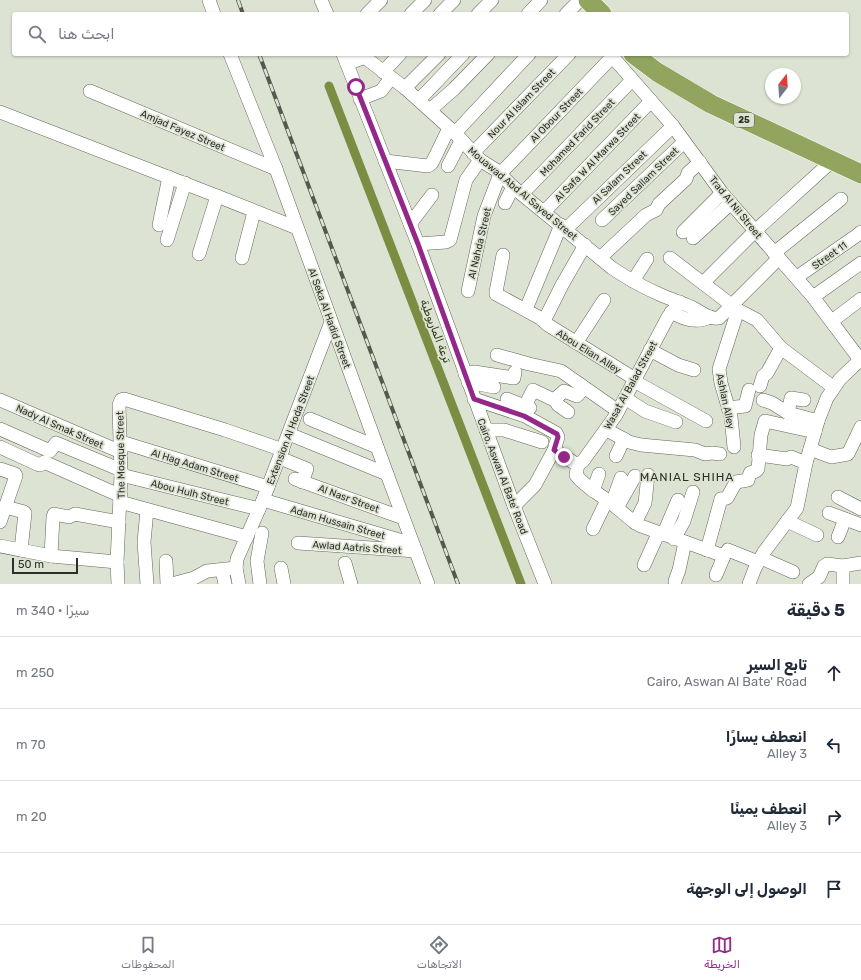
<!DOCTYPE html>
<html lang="ar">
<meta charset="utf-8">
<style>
body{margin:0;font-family:Rubik,"Noto Naskh Arabic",sans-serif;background:#f6f6f7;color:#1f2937;direction:rtl}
.compass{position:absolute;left:765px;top:68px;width:36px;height:36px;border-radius:50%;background:#fff;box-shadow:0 1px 3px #0004;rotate:17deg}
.scale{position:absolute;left:12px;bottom:10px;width:66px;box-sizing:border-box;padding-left:4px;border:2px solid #2c2e28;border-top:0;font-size:11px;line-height:14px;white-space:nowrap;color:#2c2e28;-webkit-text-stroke:3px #dde3d2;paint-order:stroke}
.stop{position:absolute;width:12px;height:12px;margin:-9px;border:3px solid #94288a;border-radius:50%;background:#fff}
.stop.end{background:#94288a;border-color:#fff;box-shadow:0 1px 4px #0008}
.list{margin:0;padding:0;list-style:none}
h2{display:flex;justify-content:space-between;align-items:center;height:52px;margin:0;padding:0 16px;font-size:17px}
h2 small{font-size:13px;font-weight:400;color:#747a83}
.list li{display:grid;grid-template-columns:26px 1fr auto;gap:12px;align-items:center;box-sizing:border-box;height:72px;padding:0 16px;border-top:1px solid #e0e1e3}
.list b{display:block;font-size:15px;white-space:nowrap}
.list p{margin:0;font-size:13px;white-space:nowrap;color:#747a83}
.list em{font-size:13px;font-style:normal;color:#747a83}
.icon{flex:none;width:22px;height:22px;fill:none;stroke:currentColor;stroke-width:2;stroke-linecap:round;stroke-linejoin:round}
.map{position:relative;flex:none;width:861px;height:584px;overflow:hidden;direction:ltr}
.search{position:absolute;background:#fff;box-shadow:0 1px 3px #0004;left:12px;right:12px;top:12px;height:44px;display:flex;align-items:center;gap:10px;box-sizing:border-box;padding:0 14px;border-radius:4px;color:#747a83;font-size:15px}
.sheet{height:340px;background:#fff}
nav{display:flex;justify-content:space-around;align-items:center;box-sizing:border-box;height:56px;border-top:1px solid #e0e1e3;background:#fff;font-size:11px;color:#747a83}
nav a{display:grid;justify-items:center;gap:2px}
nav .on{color:#94288a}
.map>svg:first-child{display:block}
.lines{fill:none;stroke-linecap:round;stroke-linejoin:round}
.canal{stroke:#7a8d43;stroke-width:9}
.minor-casing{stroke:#626759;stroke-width:14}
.highway-casing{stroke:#fff;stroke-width:20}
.minor{stroke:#fff;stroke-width:13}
.highway{stroke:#92a55f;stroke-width:19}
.rail-casing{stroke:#55584f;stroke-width:4}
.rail{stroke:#dde3d2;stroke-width:2.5;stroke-dasharray:8;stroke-linecap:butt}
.route{stroke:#94288a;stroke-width:5}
.labels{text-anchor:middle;stroke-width:3.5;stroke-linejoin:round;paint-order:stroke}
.shield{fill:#dde3d2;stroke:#61645b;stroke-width:1}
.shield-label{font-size:9px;font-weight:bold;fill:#2c2e28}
.street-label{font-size:10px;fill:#2c2e28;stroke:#dde3d2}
.water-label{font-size:11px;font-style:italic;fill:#2b3313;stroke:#dde3d2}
.quarter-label{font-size:12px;letter-spacing:1px;fill:#2c2e28;stroke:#dde3d2}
</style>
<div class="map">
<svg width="861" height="584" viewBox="0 0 861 584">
<rect width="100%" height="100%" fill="#dde3d2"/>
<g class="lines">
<polyline class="canal" points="329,86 521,584"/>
<g class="minor-casing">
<g id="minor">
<polyline points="209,0 214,14"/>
<polyline points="321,0 327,14"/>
<polyline points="367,14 381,0"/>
<polyline points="411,14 425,0"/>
<polyline points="440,14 454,0"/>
<polyline points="478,14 492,0"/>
<polyline points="528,14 541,0"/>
<polyline points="566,14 577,3"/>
<polyline points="230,54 276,169 387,474 428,584"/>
<polyline points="343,54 418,244 514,506 545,584"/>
<polyline points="610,54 673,126 722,193 813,297 861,361"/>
<path d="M347 64 363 58 367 59 405 88 455 133 480 160 496 170 513 187 612 268C627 278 642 287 659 294 669 299 681 302 691 307 700 311 709 320 719 318L779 258"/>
<polyline points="383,72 400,54"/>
<polyline points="405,88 439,54"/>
<polyline points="90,91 276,169"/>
<polyline points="360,99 381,91 391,78"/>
<polyline points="419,100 463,54"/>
<polyline points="430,110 454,89 488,54"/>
<polyline points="0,112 217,196 297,228"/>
<polyline points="455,133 529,54"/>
<polyline points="473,153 569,54"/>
<polyline points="385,161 428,166 432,163 449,128"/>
<polyline points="448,166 461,141"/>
<polyline points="522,194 632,80"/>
<polyline points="505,203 513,187"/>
<polyline points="544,212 651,101"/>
<polyline points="602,220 684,142"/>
<polyline points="410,224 432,195"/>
<polyline points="159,225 169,177"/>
<polyline points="566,229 673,126"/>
<polyline points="683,232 722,193"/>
<polyline points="693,238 731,203"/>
<polyline points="167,240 185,183"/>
<polyline points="418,244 446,242 450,240 466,180 480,160"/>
<polyline points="774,253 841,199"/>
<polyline points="199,254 217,196"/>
<polyline points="503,255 496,292 496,294 540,318 548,325 635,379"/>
<polyline points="242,258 254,212"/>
<polyline points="600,258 646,215 656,210 659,204 686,179 688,173 700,162"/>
<polyline points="670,258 738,310 757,320 781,348 833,387"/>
<polyline points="797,277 856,236 861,232"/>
<polyline points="633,281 647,259"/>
<polyline points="703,283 755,231 833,160"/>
<polyline points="468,291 484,216 500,174 612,57"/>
<polyline points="813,297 861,263"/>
<polyline points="526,309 561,225"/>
<path d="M671 312C684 319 695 324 710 317"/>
<polyline points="544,321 562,285 585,245"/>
<polyline points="832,321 861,299"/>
<polyline points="576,343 604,300"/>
<polyline points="650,350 678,365 694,370"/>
<polyline points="497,355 529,364 561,371 618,411"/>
<polyline points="465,374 474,372 514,378 515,372"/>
<polyline points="634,381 706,421"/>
<polyline points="468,382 494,387"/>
<polyline points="760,386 763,376 767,373 781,348"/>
<polyline points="625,398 645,411 676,422"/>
<polyline points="474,399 525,416 556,433 558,437 554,450"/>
<polyline points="507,399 530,408"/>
<polyline points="555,399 558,405 568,412"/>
<polyline points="0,400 121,452"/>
<polyline points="763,400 772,403 788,413 818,421"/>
<polyline points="525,406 533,390 554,400 564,391 577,396 584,388"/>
<polyline points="728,408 745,406 749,390"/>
<polyline points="788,413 791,398 804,400"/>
<polyline points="310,419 377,447"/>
<polyline points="0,429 50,451 56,443 121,470"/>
<polyline points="486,430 504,430 542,442"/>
<polyline points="607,430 629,442 641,445 695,450 705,454 712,453 720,454"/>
<polyline points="289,434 387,474"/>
<polyline points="121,442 268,487"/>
<polyline points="0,447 37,464 40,465 44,462 121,496"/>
<polyline points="734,447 731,417 721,383 719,369 738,310"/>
<polyline points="810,449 831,457 848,454 861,427"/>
<polyline points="758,455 787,459 791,457 806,463"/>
<polyline points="616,456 624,439"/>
<polyline points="280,458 307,469 302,482"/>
<path d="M578 464 576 475C585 487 598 493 611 503 621 510 629 520 641 526L724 556 728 550 758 562"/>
<polyline points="0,469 15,474 16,476 0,522"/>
<polyline points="121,475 259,509"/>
<polyline points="295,479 403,518"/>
<polyline points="593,491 599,474"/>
<polyline points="838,497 861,509"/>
<polyline points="263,500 413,544"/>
<polyline points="120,502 247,537"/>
<polyline points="612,503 621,478"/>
<polyline points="514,506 535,485 554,450 576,464 580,463 583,461 616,415 668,317 680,302"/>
<polyline points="6,507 24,512 25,513 21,550"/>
<polyline points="617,508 635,476"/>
<polyline points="829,513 861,525"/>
<polyline points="787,521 817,535"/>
<polyline points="635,523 645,503 648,475"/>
<polyline points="593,529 607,500"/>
<polyline points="663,535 678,500"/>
<polyline points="838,537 845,519"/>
<polyline points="674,539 684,521 693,492"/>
<polyline points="298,543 416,551"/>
<polyline points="0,546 51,556 117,562"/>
<polyline points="707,550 721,499 727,498 736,482 748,480 750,473 756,471 758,469 761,435 765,421 815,432"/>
<polyline points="51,556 53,517 54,514 69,517 75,514 119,522"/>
<polyline points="761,558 793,572"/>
<polyline points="166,561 167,584"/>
<polyline points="345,563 351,584"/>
<polyline points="644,565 658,534"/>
<polyline points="843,566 843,584"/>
<polyline points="281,568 284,584"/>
<polyline points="222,570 225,584"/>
<polyline points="716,575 724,556"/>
<polyline points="675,581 679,570 685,542"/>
<polyline points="118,584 117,562 121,475 119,405 121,400 124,399 225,430 283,450"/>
<polyline points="147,584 144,542 147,510"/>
<polyline points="172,584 194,578 207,571 236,568"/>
<polyline points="239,584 236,568 237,559 263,500 331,322"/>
<polyline points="260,584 257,561 262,533"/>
<polyline points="749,584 755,568 764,552 797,508 806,463 818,421 827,398 840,379 860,360"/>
<polyline points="809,584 819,577 824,566 827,564 843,566 861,563"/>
</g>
</g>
<g class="highway-casing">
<g id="highway">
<polyline points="588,0 602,14"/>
<polyline points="633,54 657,72 711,104 861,174"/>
</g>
</g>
<use href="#minor" class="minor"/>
<use href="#highway" class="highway"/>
<g class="rail-casing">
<g id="rail">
<polyline points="238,0 243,14"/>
<polyline points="259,54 458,584"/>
</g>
</g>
<use href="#rail" class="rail"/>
</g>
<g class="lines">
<polyline class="route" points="356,87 418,244 474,399 524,416 557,434 558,437 554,450 564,457"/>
</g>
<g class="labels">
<rect class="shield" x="734" y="113" width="20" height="14" rx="3"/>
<g class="shield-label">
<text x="744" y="123">25</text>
</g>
<g class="street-label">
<text transform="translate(521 103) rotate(-46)" y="4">Nour Al Islam Street</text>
<text transform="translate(556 115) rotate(-46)" y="4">Al Obour Street</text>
<text transform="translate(183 130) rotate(23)" y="4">Amjad Fayez Street</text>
<text transform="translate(577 137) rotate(-46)" y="4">Mohamed Farid Street</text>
<text transform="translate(597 157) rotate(-46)" y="4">Al Safa W Al Marwa Street</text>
<text transform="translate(619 177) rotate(-44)" y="4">Al Salam Street</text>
<text transform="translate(643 181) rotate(-44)" y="4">Sayed Sallam Street</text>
<text transform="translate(523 193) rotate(40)" y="4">Mouawad Abd Al Sayed Street</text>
<text transform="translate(736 207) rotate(51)" y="4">Trad Al Nil Street</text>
<text transform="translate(479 243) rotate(-77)" y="4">Al Nahda Street</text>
<text transform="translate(829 255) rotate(-35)" y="4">Street 11</text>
<text transform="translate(330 318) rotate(70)" y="4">Al Seka Al Hadid Street</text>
<text transform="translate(589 351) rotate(32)" y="4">Abou Elian Alley</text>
<text transform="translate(630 385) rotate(-61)" y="4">Wasat Al Balad Street</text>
<text transform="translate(726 401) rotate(78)" y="4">Ashlan Alley</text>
<text transform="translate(60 426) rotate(24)" y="4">Nady Al Smak Street</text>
<text transform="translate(290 430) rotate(-69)" y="4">Extension Al Hoda Street</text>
<text transform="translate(120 455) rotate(-91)" y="4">The Mosque Street</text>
<text transform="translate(195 465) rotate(17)" y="4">Al Hag Adam Street</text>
<text transform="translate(503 476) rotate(69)" y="4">Cairo, Aswan Al Bate' Road</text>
<text transform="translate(190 492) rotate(14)" y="4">Abou Hulh Street</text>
<text transform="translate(349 498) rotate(20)" y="4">Al Nasr Street</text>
<text transform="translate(338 522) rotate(16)" y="4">Adam Hussain Street</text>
<text transform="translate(357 547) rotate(4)" y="4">Awlad Aatris Street</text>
</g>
<g class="water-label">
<text transform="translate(436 331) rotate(69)" y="4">ترعة الماريوطية</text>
</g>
<g class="quarter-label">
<text x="687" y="481">MANIAL SHIHA</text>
</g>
</g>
</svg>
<svg class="compass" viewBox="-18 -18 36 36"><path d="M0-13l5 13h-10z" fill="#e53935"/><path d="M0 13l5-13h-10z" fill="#747a83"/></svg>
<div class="scale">50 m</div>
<div class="stop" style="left:356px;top:87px"></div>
<div class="stop end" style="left:564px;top:457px"></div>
<div class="search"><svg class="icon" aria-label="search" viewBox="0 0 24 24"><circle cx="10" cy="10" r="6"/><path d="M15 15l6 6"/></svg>ابحث هنا</div>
</div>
<section class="sheet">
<h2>5 دقيقة<small>سيرًا · 340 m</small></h2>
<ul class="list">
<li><svg class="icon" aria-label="ahead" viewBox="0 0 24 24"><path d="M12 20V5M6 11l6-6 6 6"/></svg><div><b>تابع السير</b><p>Cairo, Aswan Al Bate' Road</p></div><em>250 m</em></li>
<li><svg class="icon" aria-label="left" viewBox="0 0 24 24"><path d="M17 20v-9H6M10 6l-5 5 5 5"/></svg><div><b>انعطف يسارًا</b><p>Alley 3</p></div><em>70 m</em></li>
<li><svg class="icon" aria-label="right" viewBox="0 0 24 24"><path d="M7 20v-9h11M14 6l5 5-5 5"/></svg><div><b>انعطف يمينًا</b><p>Alley 3</p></div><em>20 m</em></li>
<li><svg class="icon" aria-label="arrive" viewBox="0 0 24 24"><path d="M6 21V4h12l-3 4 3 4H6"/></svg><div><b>الوصول إلى الوجهة</b></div></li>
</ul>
</section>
<nav>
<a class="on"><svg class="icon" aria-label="map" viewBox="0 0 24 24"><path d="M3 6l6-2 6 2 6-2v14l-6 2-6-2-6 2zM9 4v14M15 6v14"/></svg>الخريطة</a>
<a><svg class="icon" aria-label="directions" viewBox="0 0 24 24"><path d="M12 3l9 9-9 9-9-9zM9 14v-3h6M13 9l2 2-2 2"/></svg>الاتجاهات</a>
<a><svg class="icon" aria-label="saved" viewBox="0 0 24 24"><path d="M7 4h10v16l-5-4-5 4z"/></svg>المحفوظات</a>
</nav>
